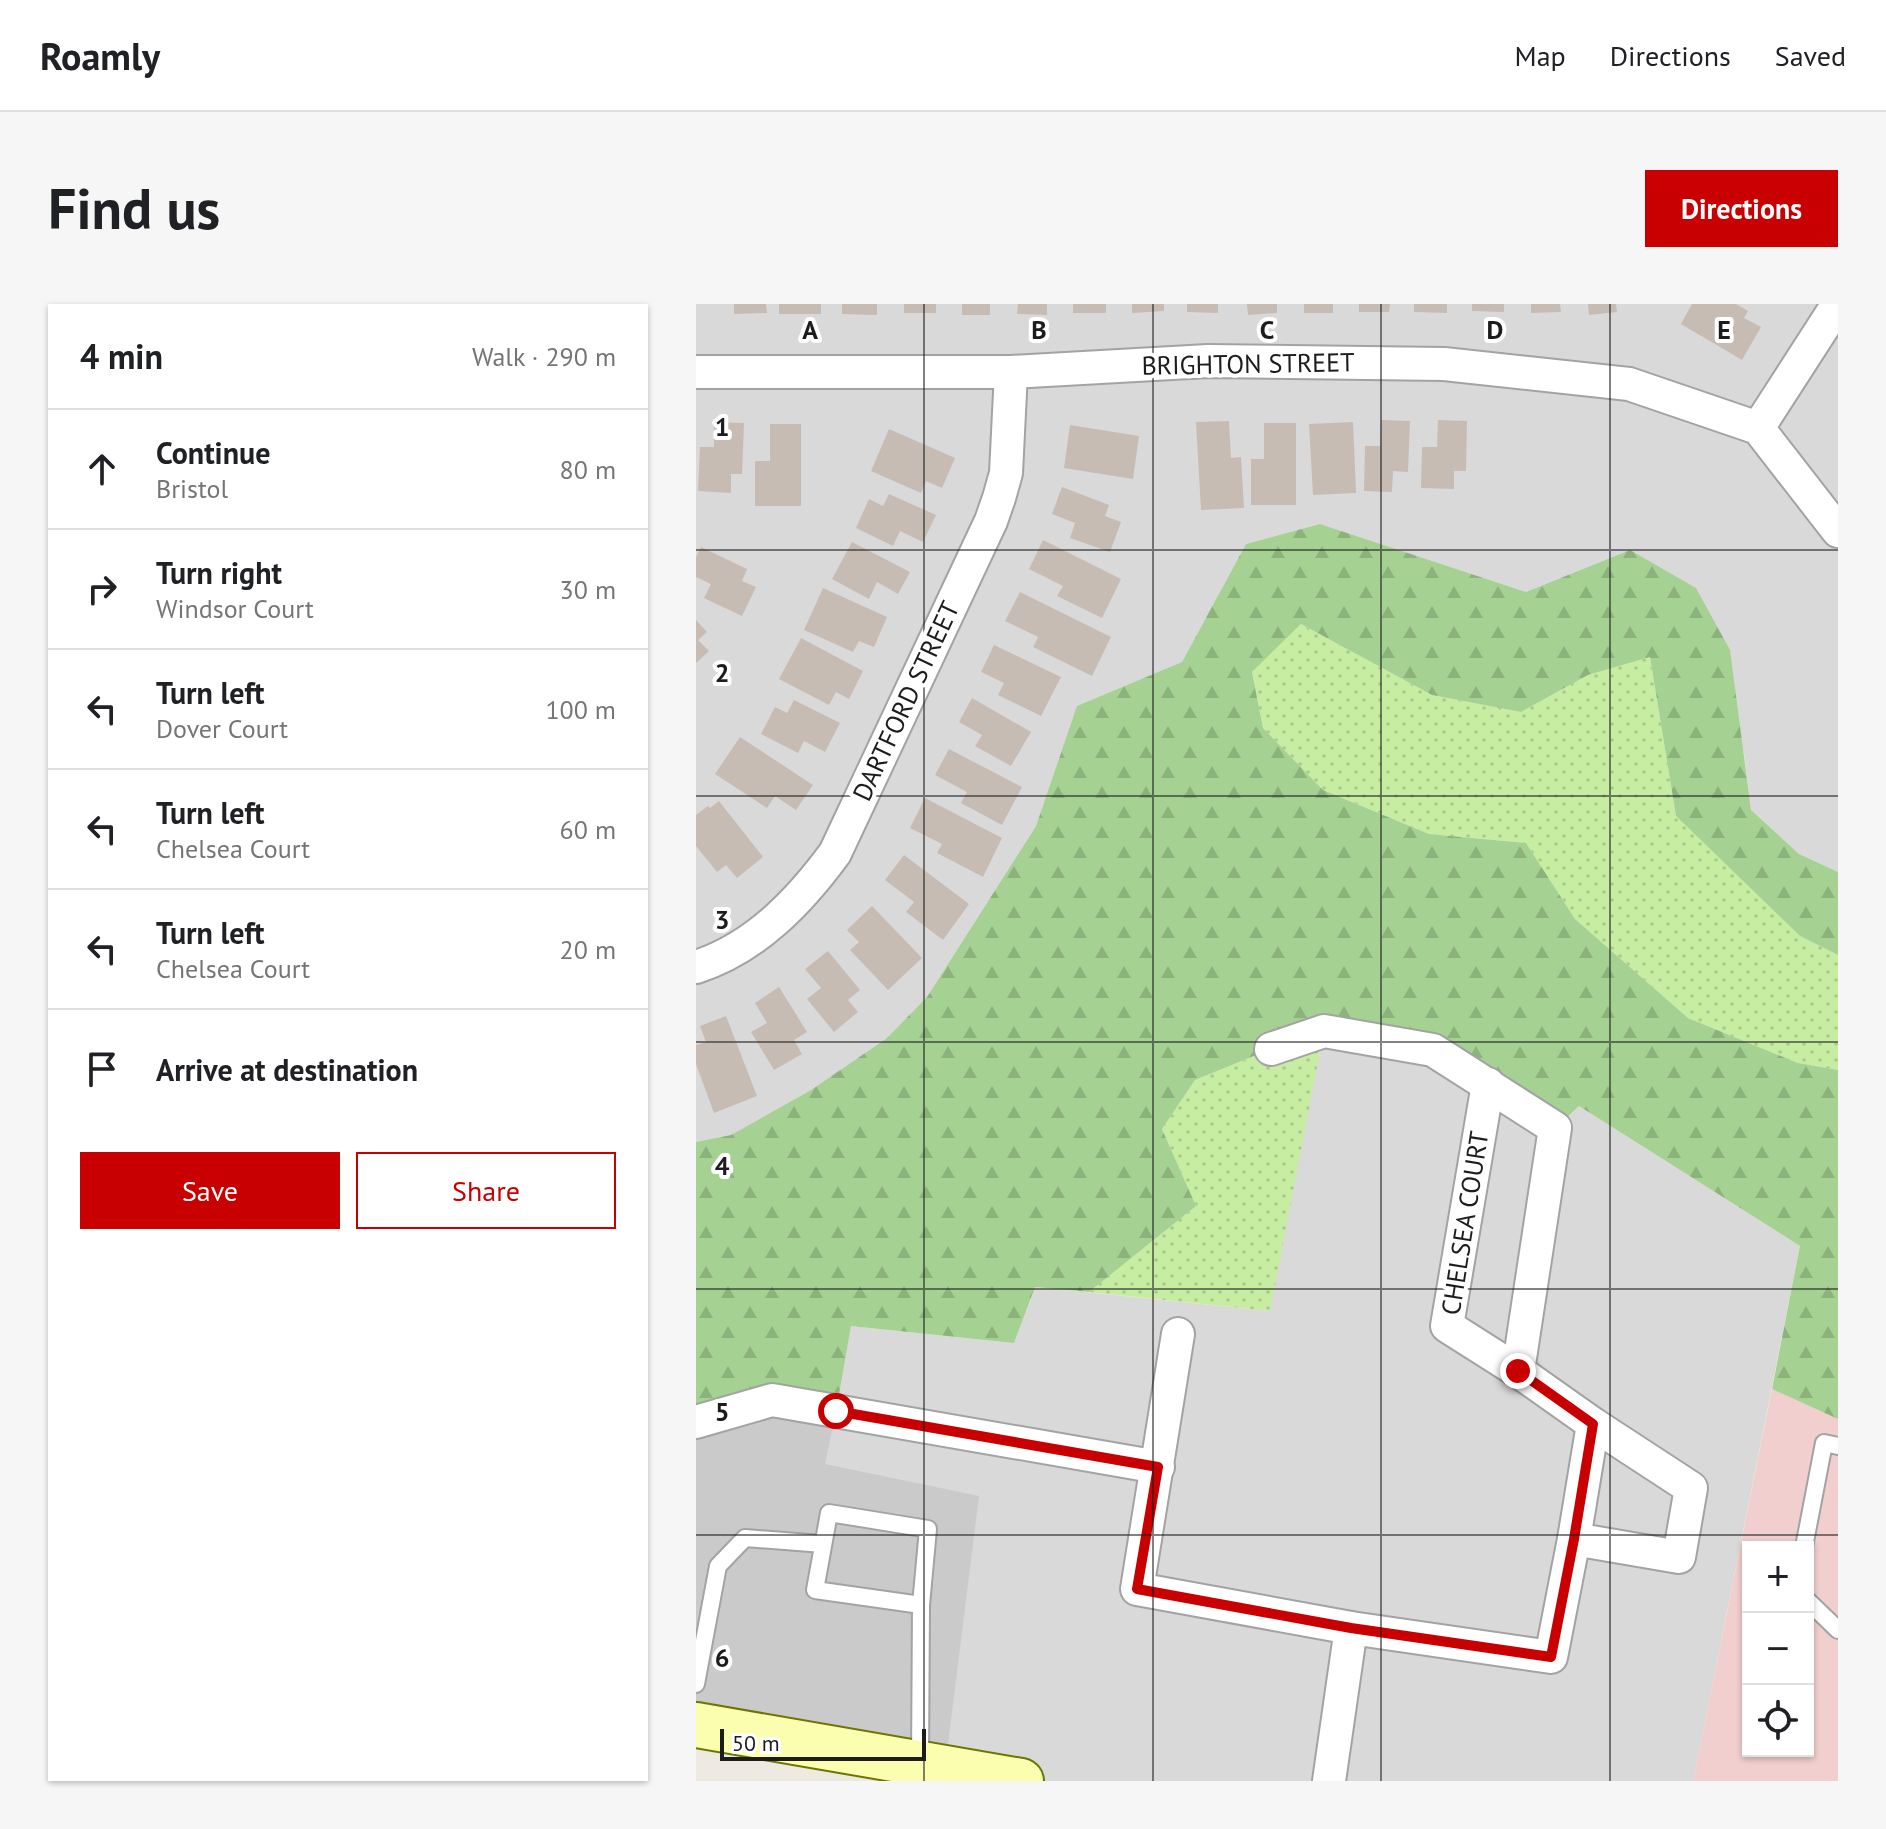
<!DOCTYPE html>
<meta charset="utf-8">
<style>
body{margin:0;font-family:"PT Sans",sans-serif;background:#f6f6f6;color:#202124}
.controls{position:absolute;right:24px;bottom:24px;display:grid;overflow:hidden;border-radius:0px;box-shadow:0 2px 6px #0004}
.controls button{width:72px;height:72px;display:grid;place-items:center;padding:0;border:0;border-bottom:2px solid #e0e0e0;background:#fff;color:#202124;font:40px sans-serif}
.scale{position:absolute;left:24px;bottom:20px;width:206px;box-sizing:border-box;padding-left:8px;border:4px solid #1c1c1c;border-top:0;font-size:22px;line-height:28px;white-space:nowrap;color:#1c1c1c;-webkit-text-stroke:6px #fff;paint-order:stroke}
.stop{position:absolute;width:24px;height:24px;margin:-18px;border:6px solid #c80001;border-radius:50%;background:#fff}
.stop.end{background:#c80001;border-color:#fff;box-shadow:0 2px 8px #0008}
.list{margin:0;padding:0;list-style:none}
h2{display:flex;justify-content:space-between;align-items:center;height:104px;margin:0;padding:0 32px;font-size:34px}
h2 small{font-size:26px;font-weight:400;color:#757577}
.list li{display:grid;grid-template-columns:52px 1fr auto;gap:24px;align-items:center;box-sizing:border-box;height:120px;padding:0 32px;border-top:2px solid #e0e0e0}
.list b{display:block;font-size:30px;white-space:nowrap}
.list p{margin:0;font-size:26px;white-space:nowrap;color:#757577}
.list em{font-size:26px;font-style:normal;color:#757577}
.actions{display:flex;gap:16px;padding:24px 32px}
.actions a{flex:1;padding:18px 0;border:2px solid #c80001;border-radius:0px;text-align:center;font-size:28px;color:#c80001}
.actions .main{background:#c80001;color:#fff}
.icon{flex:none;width:44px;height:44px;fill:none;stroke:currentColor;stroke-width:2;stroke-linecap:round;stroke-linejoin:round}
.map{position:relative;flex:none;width:1142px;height:1477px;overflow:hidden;border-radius:0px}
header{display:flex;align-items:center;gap:48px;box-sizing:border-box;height:112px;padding:0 40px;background:#fff;border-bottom:2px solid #e0e0e0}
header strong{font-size:38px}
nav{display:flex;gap:44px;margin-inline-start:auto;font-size:28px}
.intro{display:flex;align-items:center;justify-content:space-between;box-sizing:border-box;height:192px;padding:0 48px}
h1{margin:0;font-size:56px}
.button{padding:20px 36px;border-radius:0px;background:#c80001;color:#fff;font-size:28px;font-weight:700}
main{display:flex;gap:48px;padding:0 48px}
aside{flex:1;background:#fff;border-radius:0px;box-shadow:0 2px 6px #0004}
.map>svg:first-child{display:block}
.residential{fill:#dad9d9}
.commercial{fill:#f1cfce;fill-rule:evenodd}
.religious{fill:#cacaca}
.grass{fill:url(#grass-dots)}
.forest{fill:url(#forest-firs)}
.building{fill:#c6bcb4}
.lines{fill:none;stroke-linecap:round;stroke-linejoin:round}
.lane-casing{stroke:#a3a3a3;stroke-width:20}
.street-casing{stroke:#a3a3a3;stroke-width:36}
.secondary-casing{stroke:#6a7600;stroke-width:48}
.lane{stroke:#fff;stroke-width:16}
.street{stroke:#fff;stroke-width:32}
.secondary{stroke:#fbfeaf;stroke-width:44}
.route{stroke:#c80001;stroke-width:10}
.grid{fill:none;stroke:#1c1c1c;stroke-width:2;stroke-opacity:0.55}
.labels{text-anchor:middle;stroke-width:8;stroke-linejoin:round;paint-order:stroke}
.street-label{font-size:26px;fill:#1c1c1c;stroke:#fff}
.grid-label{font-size:26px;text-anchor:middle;font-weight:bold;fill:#1c1c1c;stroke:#fff;stroke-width:8;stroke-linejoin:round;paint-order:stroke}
</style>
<header>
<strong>Roamly</strong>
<nav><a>Map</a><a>Directions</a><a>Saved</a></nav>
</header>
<div class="intro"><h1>Find us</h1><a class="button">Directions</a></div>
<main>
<aside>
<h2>4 min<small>Walk · 290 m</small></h2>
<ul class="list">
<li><svg class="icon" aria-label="ahead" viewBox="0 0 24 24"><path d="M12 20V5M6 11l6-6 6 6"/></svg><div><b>Continue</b><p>Bristol</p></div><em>80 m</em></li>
<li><svg class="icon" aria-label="right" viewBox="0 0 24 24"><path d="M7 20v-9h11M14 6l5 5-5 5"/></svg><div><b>Turn right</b><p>Windsor Court</p></div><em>30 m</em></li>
<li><svg class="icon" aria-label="left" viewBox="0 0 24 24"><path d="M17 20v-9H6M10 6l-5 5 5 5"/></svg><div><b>Turn left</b><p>Dover Court</p></div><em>100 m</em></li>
<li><svg class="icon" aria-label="left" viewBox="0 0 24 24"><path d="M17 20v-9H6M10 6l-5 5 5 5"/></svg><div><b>Turn left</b><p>Chelsea Court</p></div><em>60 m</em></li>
<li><svg class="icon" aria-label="left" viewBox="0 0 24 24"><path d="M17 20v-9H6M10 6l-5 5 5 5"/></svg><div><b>Turn left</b><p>Chelsea Court</p></div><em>20 m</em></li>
<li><svg class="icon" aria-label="arrive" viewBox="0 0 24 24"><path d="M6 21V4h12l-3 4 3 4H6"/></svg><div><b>Arrive at destination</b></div></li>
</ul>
<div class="actions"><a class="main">Save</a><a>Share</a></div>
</aside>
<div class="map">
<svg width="1142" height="1477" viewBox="0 0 1142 1477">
<defs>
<pattern id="grass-dots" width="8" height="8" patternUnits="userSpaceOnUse" patternTransform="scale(2)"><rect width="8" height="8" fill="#c7eda2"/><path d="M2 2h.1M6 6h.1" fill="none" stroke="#aacb8b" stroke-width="1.8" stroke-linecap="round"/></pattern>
<pattern id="forest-firs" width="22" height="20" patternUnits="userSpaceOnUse" patternTransform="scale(2)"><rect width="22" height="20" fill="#a5d192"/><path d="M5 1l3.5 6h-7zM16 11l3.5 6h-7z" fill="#8db37d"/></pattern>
</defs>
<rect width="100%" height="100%" fill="#eeeae1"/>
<g class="residential">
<polygon points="0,0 1142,0 1142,568 1103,550 1055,506 1048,448 934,246 830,288 624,220 550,240 486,358 381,403 340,522 231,693 191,734 115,786 35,831 0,838"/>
<polygon points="628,727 883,802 1104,942 997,1477 325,1477 249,1464 128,1160 155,1022 318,1039 339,983 573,1007"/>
</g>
<path class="commercial" d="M1076 1085 1142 1115V1477H997ZM1052 1243H1112V1447H1052Z"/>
<polygon class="religious" points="140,1107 129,1160 283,1192 249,1464 0,1421 0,1118"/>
<g class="grass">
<polygon points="605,320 736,391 825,408 892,371 954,353 980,512 1104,632 1142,651 1142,766 1102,759 992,714 879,615 830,539 733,530 627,486 567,424 556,368"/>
<polygon points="628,727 574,1007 393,988 500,902 466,825 499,776 575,745"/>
</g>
<polygon class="forest" points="624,220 830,288 934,246 1000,284 1034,346 1055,506 1103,550 1142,568 1142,651 1104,632 980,512 954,353 892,371 825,408 736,391 605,320 556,368 567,424 627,486 733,530 830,539 879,615 992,714 1102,759 1142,766 1142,1115 1076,1085 1104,942 883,802 859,824 792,780 628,727 575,745 499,776 466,825 500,902 393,988 339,983 318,1039 155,1022 140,1107 0,1118 0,838 35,831 115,786 191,734 231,693 340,522 381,402 486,358 550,240"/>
<g class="building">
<polygon points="38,0 70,0 71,9 38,10"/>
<rect x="83" y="0" width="42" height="10"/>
<polygon points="146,0 181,0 181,11 146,10"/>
<rect x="208" y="0" width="32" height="9"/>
<rect x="266" y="0" width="28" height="11"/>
<polygon points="322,0 351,0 351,11 321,10"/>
<rect x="377" y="0" width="33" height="9"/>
<polygon points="436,0 468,0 468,7 436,9"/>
<polygon points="491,0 522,0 522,9 491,8"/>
<polygon points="551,0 581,0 581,9 552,11"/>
<rect x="608" y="0" width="29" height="9"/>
<polygon points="663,0 694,0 693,8 663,8"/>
<polygon points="718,0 751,0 751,9 718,8"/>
<polygon points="776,0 808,0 808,8 776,7"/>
<polygon points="835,0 864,0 865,8 835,9"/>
<polygon points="892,0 920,0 921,8 893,11"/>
<polygon points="996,0 1040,0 1052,7 1048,14 1065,23 1046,56 985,20"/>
<polygon points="685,116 714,117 712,168 697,167 696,188 668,187 669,142 684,142"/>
<polygon points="742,116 771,117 770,167 758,167 758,185 725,184 726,143 741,143"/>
<polygon points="533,117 535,154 545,153 548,204 505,206 500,118"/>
<polygon points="18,118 48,119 46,170 35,170 35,189 2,187 4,143 18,143"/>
<polygon points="657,118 660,189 617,191 613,120"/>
<polygon points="568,119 600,119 600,201 555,201 555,155 568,155"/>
<polygon points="74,120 105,120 105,202 59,202 59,157 74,157"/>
<polygon points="374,121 443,132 437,175 368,164"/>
<polygon points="193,125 259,154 246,184 230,177 225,189 175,167"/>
<polygon points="366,183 413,201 409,212 425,218 414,248 374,234 379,219 356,210"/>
<polygon points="193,190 240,211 227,238 204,227 197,242 160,224 173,195 187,202"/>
<polygon points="347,236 425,275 406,314 361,292 367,282 333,265"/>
<polygon points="156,238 214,268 202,290 181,278 173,295 136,275"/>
<polygon points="5,243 51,265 46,277 60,283 46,312 8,294 15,280 0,273 0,253"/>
<polygon points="127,284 191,313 178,343 163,337 157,348 108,326"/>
<polygon points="324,288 415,333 396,372 337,343 342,333 309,317"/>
<polygon points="0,316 11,328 2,336 13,347 0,359"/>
<polygon points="105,334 167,367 153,395 140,388 133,401 83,375"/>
<polygon points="298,341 365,373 345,412 302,391 308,379 285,368"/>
<polygon points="276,394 335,428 315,462 279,442 286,431 263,418"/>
<polygon points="98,396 144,419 129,448 108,437 102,449 65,430 79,403 91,409"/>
<polygon points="44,433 117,481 100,506 79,492 71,504 19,470"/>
<polygon points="253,445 326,483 306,521 265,499 271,488 239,471"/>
<polygon points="229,494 306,534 287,573 241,549 246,540 214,524"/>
<polygon points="23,497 67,553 41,574 30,561 21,568 0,542 0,511 12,502 14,504"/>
<polygon points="208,551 273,600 247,636 210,608 218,598 189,576"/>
<polygon points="176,602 226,654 192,686 154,646 163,638 151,626"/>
<polygon points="132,647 164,686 152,696 162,708 138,728 111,695 125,684 109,665"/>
<polygon points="83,683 111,728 98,736 106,750 78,766 55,728 71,719 59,699"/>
<polygon points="30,712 61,792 18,809 0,760 0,741 10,738 4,722"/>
</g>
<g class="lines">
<g class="lane-casing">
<g id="lane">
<polyline points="1108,1243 1128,1139 1142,1142"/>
<polyline points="1112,1297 1142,1326"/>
<polyline points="0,1380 22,1262 49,1234 127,1240"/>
<polyline points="224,1458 225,1301 232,1225 133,1209 119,1286 225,1301"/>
</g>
</g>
<g class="street-casing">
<g id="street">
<polyline points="0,68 315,68 512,57 748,60 933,80 1062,124 1142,227"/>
<polyline points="1062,124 1142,0"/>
<path d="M0 663C59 644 103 598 139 549L295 217 303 194 310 169 315 68"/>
<polyline points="575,745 628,727 737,746 859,824 822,1067"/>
<polyline points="482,1030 441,1285 655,1324 855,1353 878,1235 897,1120 822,1067 751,1022 792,780"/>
<polyline points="0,1118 76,1096 462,1163"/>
<polyline points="878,1235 983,1253 995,1184 897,1120"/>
<polyline points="633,1477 655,1324"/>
</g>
</g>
<g class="secondary-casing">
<polyline id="secondary" points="0,1421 325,1477"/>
</g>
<use href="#lane" class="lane"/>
<use href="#street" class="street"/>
<use href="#secondary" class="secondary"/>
</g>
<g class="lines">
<polyline class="route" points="140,1107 462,1163 441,1285 655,1324 855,1353 878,1235 897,1120 822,1067"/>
</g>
<path class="grid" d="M228 0V1477M457 0V1477M685 0V1477M914 0V1477M0 246H1142M0 492H1142M0 738H1142M0 985H1142M0 1231H1142"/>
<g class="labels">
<g class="street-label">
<text transform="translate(552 60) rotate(-1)" y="9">BRIGHTON STREET</text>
<text transform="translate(210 397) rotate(-65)" y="9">DARTFORD STREET</text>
<text transform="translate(769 919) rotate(-81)" y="9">CHELSEA COURT</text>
</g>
</g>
<g class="grid-label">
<text x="114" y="35">A</text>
<text x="343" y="35">B</text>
<text x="571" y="35">C</text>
<text x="799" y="35">D</text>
<text x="1028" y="35">E</text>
<text x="26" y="132">1</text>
<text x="26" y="378">2</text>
<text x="26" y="625">3</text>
<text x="26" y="871">4</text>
<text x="26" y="1117">5</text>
<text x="26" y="1363">6</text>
</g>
</svg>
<div class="controls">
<button>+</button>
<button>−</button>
<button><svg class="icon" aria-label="locate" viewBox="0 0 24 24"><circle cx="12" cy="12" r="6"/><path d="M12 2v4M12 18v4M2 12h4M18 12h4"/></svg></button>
</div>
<div class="scale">50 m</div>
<div class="stop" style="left:140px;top:1107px"></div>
<div class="stop end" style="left:822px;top:1067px"></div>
</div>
</main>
